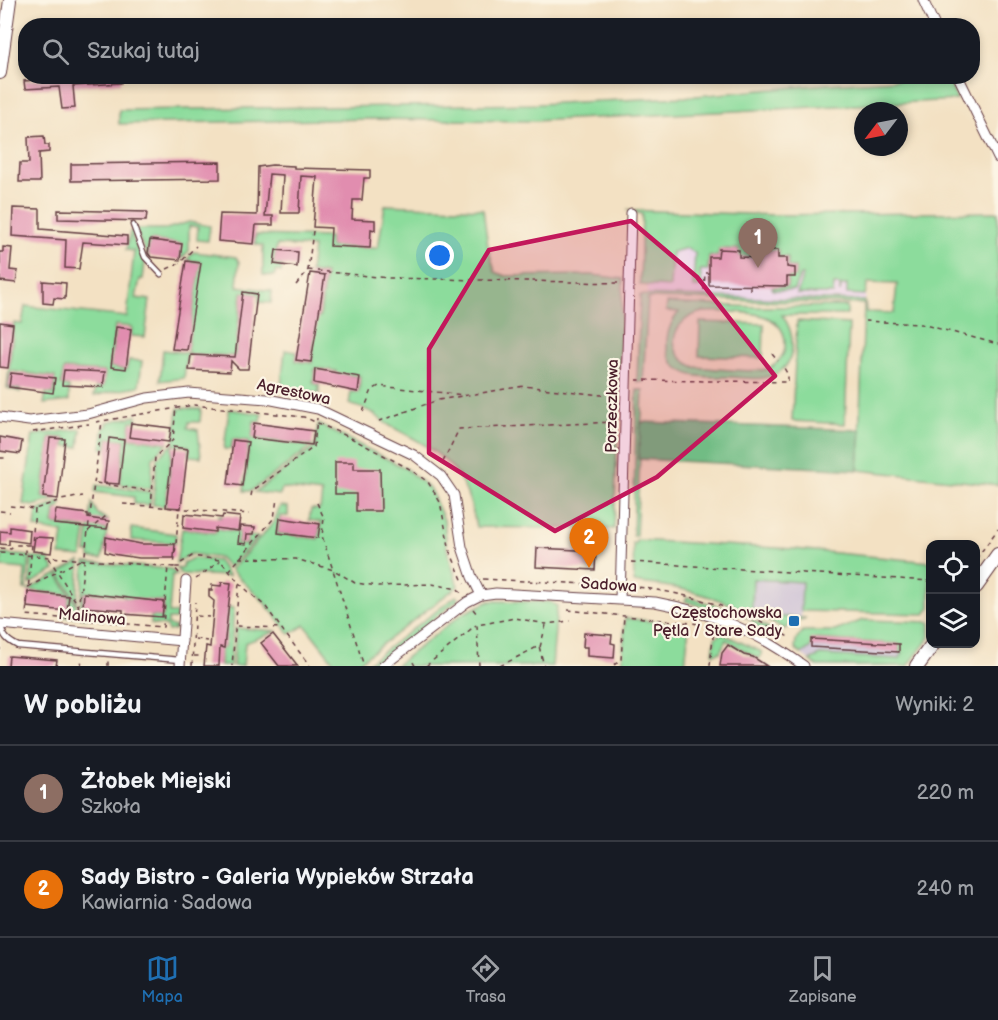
<!DOCTYPE html>
<html lang="pl">
<meta charset="utf-8">
<style>
body{margin:0;font-family:"Balsamiq Sans",sans-serif;background:#20242c;color:#f1f3f6}
.controls{position:absolute;right:18px;bottom:18px;display:grid;overflow:hidden;border-radius:12px;box-shadow:0 3px 9px #0003}
.controls button{width:54px;height:54px;display:grid;place-items:center;padding:0;border:0;border-bottom:2px solid #363941;background:#171b24;color:#f1f3f6;font:30px sans-serif}
.compass{position:absolute;left:854px;top:102px;width:54px;height:54px;border-radius:50%;background:#171b24;box-shadow:0 3px 9px #0003;rotate:238deg}
.you{position:absolute;left:440px;top:256px;width:21px;height:21px;margin:-15px;border:4px solid #fff;border-radius:50%;background:#1a73e8;box-shadow:0 0 0 9px #1a73e833}
.badge{display:grid;place-items:center;width:39px;height:39px;border-radius:50%;background:#1f6fb2;color:#fff;font-size:20px;font-weight:700}
.pin{position:absolute;translate:-50% -50px;filter:drop-shadow(0 2px 3px #0008)}
.pin::after{content:'';position:absolute;top:32px;width:21px;height:18px;background:inherit;clip-path:polygon(0 0,100% 0,50% 100%)}
.list{margin:0;padding:0;list-style:none}
h2{display:flex;justify-content:space-between;align-items:center;height:78px;margin:0;padding:0 24px;font-size:26px}
h2 small{font-size:20px;font-weight:400;color:#9ea1a6}
.list li{display:grid;grid-template-columns:39px 1fr auto;gap:18px;align-items:center;box-sizing:border-box;height:96px;padding:0 24px;border-top:2px solid #363941}
.list b{display:block;font-size:22px;white-space:nowrap}
.list p{margin:0;font-size:20px;white-space:nowrap;color:#9ea1a6}
.list em{font-size:20px;font-style:normal;color:#9ea1a6}
.icon{flex:none;width:33px;height:33px;fill:none;stroke:currentColor;stroke-width:2;stroke-linecap:round;stroke-linejoin:round}
.map{position:relative;flex:none;width:998px;height:666px;overflow:hidden}
.search{position:absolute;background:#171b24;box-shadow:0 3px 9px #0003;left:18px;right:18px;top:18px;height:66px;display:flex;align-items:center;gap:15px;box-sizing:border-box;padding:0 21px;border-radius:24px;color:#9ea1a6;font-size:22px}
.sheet{height:270px;background:#171b24}
nav{display:flex;justify-content:space-around;align-items:center;box-sizing:border-box;height:84px;border-top:2px solid #363941;background:#171b24;font-size:16px;color:#9ea1a6}
nav a{display:grid;justify-items:center;gap:3px}
nav .on{color:#1f6fb2}
.map>svg:first-child{display:block}
.built{fill:#ebd1eb}
.industrial{fill:#cbbfd5}
.green{fill:#8cdc9c;stroke:#6b7e64;stroke-width:1.5;fill-rule:evenodd}
.forest{fill:#71bc84;stroke:#5e6e58;stroke-width:1.5}
.building{fill:#e18daf}
.lines{fill:none;stroke-linecap:round;stroke-linejoin:round}
.lane-casing{stroke:#633c42;stroke-width:7}
.street-casing{stroke:#633c42;stroke-width:11}
.secondary-casing{stroke:#633c42;stroke-width:14}
.primary-casing{stroke:#633c42;stroke-width:16}
.path{stroke:#633c42;stroke-width:1.5;stroke-dasharray:4.5 4.5;stroke-linecap:butt}
.lane{stroke:#fff;stroke-width:4.5}
.street{stroke:#fff;stroke-width:9}
.secondary{stroke:#fff;stroke-width:12}
.primary{stroke:#fff;stroke-width:14}
.marked{fill:#c2185b;fill-opacity:0.2;stroke:#c2185b;stroke-width:4.5;stroke-linejoin:round}
.poi-dot{fill:#1f6fb2;stroke:#fcf5e5;stroke-width:2}
.labels{text-anchor:middle;stroke-width:4.5;stroke-linejoin:round;paint-order:stroke}
.street-label{font-size:16px;fill:#4a1f2b;stroke:#fcf5e5}
.poi-label{font-size:16px;fill:#4a1f2b;stroke:#fcf5e5;text-anchor:end}
</style>
<div class="map">
<svg width="998" height="666" viewBox="0 0 998 666">
<rect width="100%" height="100%" fill="#fcf5e5"/>
<filter id="ink" filterUnits="userSpaceOnUse"><feTurbulence type="fractalNoise" baseFrequency=".0167" numOctaves="2"/><feDisplacementMap in="SourceGraphic" scale="12" xChannelSelector="R" yChannelSelector="G"/><feConvolveMatrix kernelMatrix="1 2 1 2 8 2 1 2 1" color-interpolation-filters="sRGB"/></filter>
<filter id="wash" filterUnits="userSpaceOnUse"><feTurbulence type="fractalNoise" baseFrequency=".008" numOctaves="4" result="noise"/><feDisplacementMap in="SourceGraphic" scale="24" xChannelSelector="R" yChannelSelector="G"/><feGaussianBlur stdDeviation="1.35" result="paint"/><feColorMatrix in="noise" values="0 0 0 0 0 0 0 0 0 0 0 0 0 0 0 0 0 1.4 0 .05"/><feComposite in="paint" operator="in"/></filter>
<g filter="url(#wash)">
<rect width="100%" height="100%" fill="#f3e1c3"/>
<polygon class="built" points="650,242 868,247 865,304 647,298"/>
<g class="industrial">
<polygon points="753,579 802,582 801,619 764,616 752,610"/>
<polygon points="811,639 899,644 903,653 899,659 813,657 810,660 801,654 811,647"/>
</g>
<g class="green">
<polygon points="947,77 957,100 532,121 372,119 119,124 119,110 537,104 685,97 828,84"/>
<path d="M385 205 483 209 488 247 495 272 505 276 592 275 623 279 614 529 476 527C466 468 443 453 392 427 384 423 381 419 374 414 368 409 356 407 349 404L351 392H359L360 376 336 374V371L315 368 313 383 319 385V394L281 386 285 350 297 352 296 361 312 363 316 317H320L325 274 310 272 313 247 277 245 273 264 282 266 281 272 276 271 274 276 263 275V246L255 244 256 235 329 237 330 247 378 248Z"/>
<polygon points="627,210 774,215 998,212 998,485 858,470 864,304 648,298 643,382 637,382 640,295 865,301 866,312 894,313 897,284 868,283 865,295 847,294 847,285 841,286 840,293 840,285 834,285 833,294 797,294 803,275 800,275 794,290 773,290 772,287 787,287 788,277 795,277 795,267 788,267 788,257 779,257 778,250 761,250 760,257 740,256 739,249 719,249 718,256 709,256 708,270 700,270 702,286 693,288 695,253 687,248 672,252 670,287 640,285 642,214"/>
<polygon points="189,222 210,226 208,241 197,240 198,227 189,226 189,251 180,260 182,244 150,240 148,257 137,234 132,237 145,262 143,279 140,279 136,298 150,300 145,337 131,336 132,327 115,325 110,367 126,370 129,360 142,361 139,386 94,396 96,387 103,387 105,372 64,369 61,385 69,387 69,401 44,404 46,393 54,394 55,377 11,371 8,387 20,389 20,392 7,388 14,323 22,324 25,306 127,317 134,251 126,250 130,232 135,229 166,229"/>
<polygon points="193,252 236,257 239,262 237,286 272,291 271,303 259,302 259,294 242,292 235,356 190,354 187,350 201,262 187,260"/>
<path d="M667 303 759 307 847 306V315H782C799 337 797 374 762 378 752 380 740 377 730 377 718 377 704 378 692 375 661 366 661 333 679 312L666 311ZM703 312C730 312 787 306 785 346 785 355 777 364 770 368 755 374 712 368 695 367 663 354 670 319 703 312Z"/>
<polygon points="797,321 849,324 845,424 792,421"/>
<polygon points="700,322 764,324 763,358 699,356"/>
<polygon points="163,350 187,353 184,378 160,381"/>
<polygon points="637,390 643,390 636,536 633,536"/>
<polygon points="178,408 201,409 200,422 189,422 188,428 198,430 201,457 189,456 189,446 174,445"/>
<polygon points="229,409 262,414 261,422 254,421 252,438 312,446 251,491 244,491 249,441 233,439 231,449 224,449"/>
<polygon points="137,416 136,421 131,421 129,438 168,443 153,457 151,489 120,484 125,440 108,438 106,449 101,448 104,427 108,426 107,422"/>
<polygon points="318,424 405,468 430,489 444,520 447,549 458,586 354,666 336,665 305,625 290,634 263,601 231,570 274,522 280,506 288,507 288,516 280,516 277,533 318,539 321,522 309,520 311,509 320,509 322,493 282,488 280,495 255,492 315,447"/>
<polygon points="81,429 79,447 65,446 66,438 50,437 42,497 57,499 33,506 23,504 33,435"/>
<polygon points="173,444 165,506 153,505 157,458"/>
<polygon points="96,485 151,492 150,505 134,504 134,497 95,492"/>
<polygon points="61,502 60,508 55,509 53,524 86,529 82,557 60,555 63,533 35,528 37,511"/>
<polygon points="92,503 98,514 109,521 100,520 99,528 107,530 102,559 90,558 90,552 86,553"/>
<polygon points="219,515 222,515 220,529 239,532 237,544 247,545 248,536 258,537 229,568 220,558 191,554 176,563 182,529 216,533"/>
<polygon points="131,528 176,534 175,543 131,540"/>
<path d="M636 540 794 549 930 562V608L925 614 801 611 802 582 753 579 752 610 764 616 806 618 796 622 794 620 785 629C754 614 723 599 689 591 671 586 652 585 634 582L633 543 636 544Z"/>
<polygon points="2,554 30,556 26,589 24,589 25,569 1,567"/>
<polygon points="32,557 48,559 55,570 30,584"/>
<polygon points="193,558 218,561 229,576 181,574 176,568 182,569 183,563"/>
<polygon points="80,561 77,602 59,573"/>
<polygon points="85,562 171,569 177,575 172,575 169,613 176,613 176,619 168,619 168,625 176,627 174,630 168,631 166,626 151,624 151,616 163,617 164,602 124,598 124,595 84,592 83,607 87,608 87,618 79,617"/>
<polygon points="57,574 76,604 75,617 64,617 64,611 68,611 69,595 28,590"/>
<polygon points="456,596 459,599 374,666 364,666"/>
<polygon points="687,597 738,612 778,633 775,638 753,625 752,620 738,613 733,616 685,601"/>
<polygon points="490,601 550,602 557,606 552,666 395,666 462,614"/>
<polygon points="228,607 234,608 230,666 220,666 221,648 225,647"/>
<polygon points="625,618 689,626 685,666 622,666"/>
<polygon points="863,620 930,622 930,637 908,666 817,666 810,660 820,655 899,659 903,653 899,652 899,644 811,639 811,647 801,654 795,648 796,640 803,631 835,631"/>
<polygon points="236,628 277,631 245,643 243,666 233,666"/>
<polygon points="721,633 762,652 759,659 726,640 720,652 713,654 715,638"/>
</g>
<polygon class="forest" points="641,422 861,430 858,470 638,459"/>
<g id="blocks">
<g class="building">
<polygon points="81,76 121,76 121,83 73,86 75,108 62,109 59,87 25,89 24,81"/>
<polygon points="44,136 45,145 49,145 49,152 39,153 40,182 19,182 20,163 29,163 28,137"/>
<polygon points="220,162 220,179 71,181 71,164"/>
<polygon points="272,165 294,166 294,168 370,170 370,178 364,178 362,200 353,200 352,219 375,220 375,230 371,229 370,248 330,246 331,228 313,227 317,177 301,176 299,213 281,213 283,175 269,174 265,216 273,216 273,225 256,225 254,244 218,241 220,214 257,215 258,167"/>
<polygon points="13,208 40,209 40,229 127,236 127,245 83,242 79,269 65,268 66,240 12,236"/>
<polygon points="58,210 147,212 146,221 58,219"/>
<polygon points="150,240 182,244 180,260 151,257 148,253"/>
<polygon points="3,247 12,248 10,270 18,271 16,283 0,281 0,252 3,252"/>
<polygon points="719,249 739,250 739,257 761,258 761,250 778,250 778,258 787,258 787,267 795,268 795,277 787,277 787,286 709,285 709,257 718,257"/>
<polygon points="276,250 298,252 297,267 274,264"/>
<polygon points="186,261 201,263 187,350 172,349"/>
<polygon points="310,273 325,275 311,362 296,360"/>
<polygon points="43,281 66,283 65,299 54,298 53,304 43,303"/>
<polygon points="243,292 257,294 248,369 239,369 231,361 230,372 189,370 191,355 235,357"/>
<polygon points="0,322 13,324 8,368 0,367"/>
<polygon points="116,327 131,329 126,369 111,367"/>
<polygon points="315,369 360,377 358,392 314,383"/>
<polygon points="64,370 105,372 103,387 62,385"/>
<polygon points="11,373 55,378 53,393 9,387"/>
<polygon points="131,423 171,428 169,442 129,437"/>
<polygon points="254,423 314,431 312,445 252,438"/>
<polygon points="0,437 22,441 20,454 0,451"/>
<polygon points="50,438 65,439 58,499 43,497"/>
<polygon points="109,438 124,440 119,484 104,483"/>
<polygon points="233,440 248,442 242,486 228,484"/>
<polygon points="173,447 188,449 181,508 166,507"/>
<polygon points="335,462 354,462 354,469 380,469 381,511 356,511 356,494 335,494"/>
<polygon points="56,510 88,514 88,518 109,521 107,529 54,524"/>
<polygon points="184,514 222,518 223,515 240,517 238,531 215,528 215,532 183,528"/>
<polygon points="280,518 320,524 318,538 278,533"/>
<polygon points="240,526 255,527 254,534 247,534 246,544 238,543"/>
<polygon points="10,527 30,530 29,543 9,540 9,545 0,544 0,531 10,532"/>
<polygon points="35,537 53,538 51,553 33,551"/>
<polygon points="106,537 141,544 175,544 174,558 139,558 112,554 105,552"/>
<polygon points="537,548 596,551 595,570 536,567"/>
<polygon points="222,582 231,583 224,648 220,647 219,666 204,666 206,646 210,647 214,601 209,597 209,590 212,590 212,585 221,586"/>
<polygon points="28,592 69,596 67,611 27,607"/>
<polygon points="84,593 164,602 162,617 123,614 123,610 83,607"/>
<polygon points="584,633 612,635 611,643 615,644 614,658 587,656 587,647 583,647"/>
<polygon points="273,634 298,666 279,666 261,643"/>
<polygon points="811,639 899,644 899,652 811,647"/>
<polygon points="728,645 744,655 753,657 767,666 720,666 722,653"/>
<polygon points="9,656 57,660 56,666 8,666"/>
</g>
</g>
</g>
<g filter="url(#ink)">
<use href="#blocks" fill-opacity="0" stroke="#633c42" stroke-width="1.5"/>
<g class="lines">
<g class="lane-casing">
<g id="lane">
<polyline points="133,225 145,257 161,274"/>
<path d="M1 625C3 637 8 641 18 646L180 660"/>
</g>
</g>
<g class="street-casing">
<g id="street">
<polyline points="923,0 935,26"/>
<polyline points="958,76 998,158"/>
<polyline points="0,417 29,421 88,414 147,398 189,393 267,399 318,409 414,455 441,476 454,495 462,547 472,577 481,595"/>
<polyline points="620,599 631,213"/>
<polyline points="0,624 182,641"/>
<polyline points="180,666 186,581"/>
<path d="M383 666 467 602 481 595 496 593 655 602C714 613 756 631 804 666"/>
</g>
</g>
<g class="secondary-casing">
<polyline id="secondary" points="0,73 10,0"/>
</g>
<g class="primary-casing">
<g id="primary">
<polyline points="976,586 998,555"/>
<polyline points="917,666 933,644"/>
</g>
</g>
<g class="path">
<polyline points="167,269 180,263 196,246"/>
<polyline points="308,270 389,278 619,283"/>
<polyline points="296,285 308,270 313,231"/>
<polyline points="704,290 705,273 709,273"/>
<polyline points="750,291 750,284"/>
<polyline points="865,321 921,324 998,344"/>
<polyline points="772,354 778,361"/>
<polyline points="636,380 788,382 788,375 784,368"/>
<polyline points="363,412 372,390 379,386 464,395"/>
<polyline points="379,421 438,400 524,386 601,395 616,392"/>
<polyline points="96,422 194,405 304,417 349,437 408,468 428,482 440,502 450,551 464,584"/>
<polyline points="33,432 89,424"/>
<polyline points="0,458 5,458"/>
<polyline points="443,462 459,429 616,422"/>
<polyline points="96,483 151,491"/>
<polyline points="251,496 252,491 314,447 317,418"/>
<polyline points="317,503 324,518 322,536 363,663"/>
<polyline points="123,504 249,514"/>
<polyline points="10,506 35,509 61,500 83,496"/>
<polyline points="151,507 155,457 173,440 176,406"/>
<polyline points="35,509 26,615 163,627 168,566"/>
<polyline points="0,511 10,512"/>
<polyline points="88,531 106,516"/>
<polyline points="0,548 11,549 15,545 30,545"/>
<polyline points="0,553 174,567 179,509"/>
<polyline points="25,554 25,544"/>
<polyline points="49,558 78,605"/>
<polyline points="239,558 296,559 334,570 355,583 378,586 432,584 458,589 461,593"/>
<polyline points="976,559 998,529"/>
<polyline points="631,562 930,581"/>
<polyline points="229,571 274,518 277,499"/>
<polyline points="179,573 174,567 180,567 181,563 192,556 220,560 239,583 232,666"/>
<polyline points="196,579 220,561"/>
<polyline points="483,579 610,585"/>
<polyline points="239,583 266,607 281,628"/>
<path d="M630 586C688 593 740 608 790 638"/>
<polyline points="28,587 80,560"/>
<polyline points="473,609 477,614"/>
<polyline points="568,610 701,624"/>
<polyline points="197,616 209,617"/>
<polyline points="77,617 102,421"/>
<polyline points="89,619 90,612"/>
<polyline points="112,621 112,613"/>
<polyline points="237,626 281,628 310,666"/>
<polyline points="195,639 207,641"/>
<polyline points="0,647 0,650"/>
<polyline points="540,647 546,625"/>
<polyline points="194,656 201,656"/>
<polyline points="413,662 415,666"/>
<polyline points="614,665 621,660 624,616"/>
<polyline points="81,666 82,658"/>
<polyline points="108,666 108,660"/>
<polyline points="192,666 195,602"/>
<polyline points="426,666 476,625"/>
<polyline points="479,666 477,625 515,618 546,624 570,621"/>
<polyline points="500,666 539,646 544,666"/>
<polyline points="710,666 714,628"/>
</g>
<use href="#lane" class="lane"/>
<use href="#street" class="street"/>
<use href="#secondary" class="secondary"/>
<use href="#primary" class="primary"/>
</g>
</g>
<path class="marked" d="M631 221 697 277 775 376 657 477 555 531 429 453V349L489 250Z"/>
<rect class="poi-dot" x="788" y="615" width="12" height="12" rx="3"/>
<g class="labels">
<g class="street-label">
<text transform="translate(294 391) rotate(12)" y="6">Agrestowa</text>
<text transform="translate(611 406) rotate(-89)" y="6">Porzeczkowa</text>
<text transform="translate(609 584) rotate(4)" y="6">Sadowa</text>
<text transform="translate(92 616) rotate(5)" y="6">Malinowa</text>
</g>
<g class="poi-label">
<text x="782" y="618">Częstochowska<tspan x="782" dy="18">Pętla / Stare Sady</tspan></text>
</g>
</g>
</svg>
<div class="controls">
<button><svg class="icon" aria-label="locate" viewBox="0 0 24 24"><circle cx="12" cy="12" r="6"/><path d="M12 2v4M12 18v4M2 12h4M18 12h4"/></svg></button>
<button><svg class="icon" aria-label="layers" viewBox="0 0 24 24"><path d="M12 4l9 5-9 5-9-5zM3 14l9 5 9-5"/></svg></button>
</div>
<svg class="compass" viewBox="-18 -18 36 36"><path d="M0-13l5 13h-10z" fill="#e53935"/><path d="M0 13l5-13h-10z" fill="#9ea1a6"/></svg>
<div class="you"></div>
<div class="pin badge" style="left:758px;top:268px;background:#8d6e63">1</div>
<div class="pin badge" style="left:589px;top:568px;background:#e8710a">2</div>
<div class="search"><svg class="icon" aria-label="search" viewBox="0 0 24 24"><circle cx="10" cy="10" r="6"/><path d="M15 15l6 6"/></svg>Szukaj tutaj</div>
</div>
<section class="sheet">
<h2>W pobliżu<small>Wyniki: 2</small></h2>
<ul class="list">
<li><span class="badge" style="background:#8d6e63">1</span><div><b>Żłobek Miejski</b><p>Szkoła</p></div><em>220 m</em></li>
<li><span class="badge" style="background:#e8710a">2</span><div><b>Sady Bistro - Galeria Wypieków Strzała</b><p>Kawiarnia · Sadowa</p></div><em>240 m</em></li>
</ul>
</section>
<nav>
<a class="on"><svg class="icon" aria-label="map" viewBox="0 0 24 24"><path d="M3 6l6-2 6 2 6-2v14l-6 2-6-2-6 2zM9 4v14M15 6v14"/></svg>Mapa</a>
<a><svg class="icon" aria-label="directions" viewBox="0 0 24 24"><path d="M12 3l9 9-9 9-9-9zM9 14v-3h6M13 9l2 2-2 2"/></svg>Trasa</a>
<a><svg class="icon" aria-label="saved" viewBox="0 0 24 24"><path d="M7 4h10v16l-5-4-5 4z"/></svg>Zapisane</a>
</nav>
